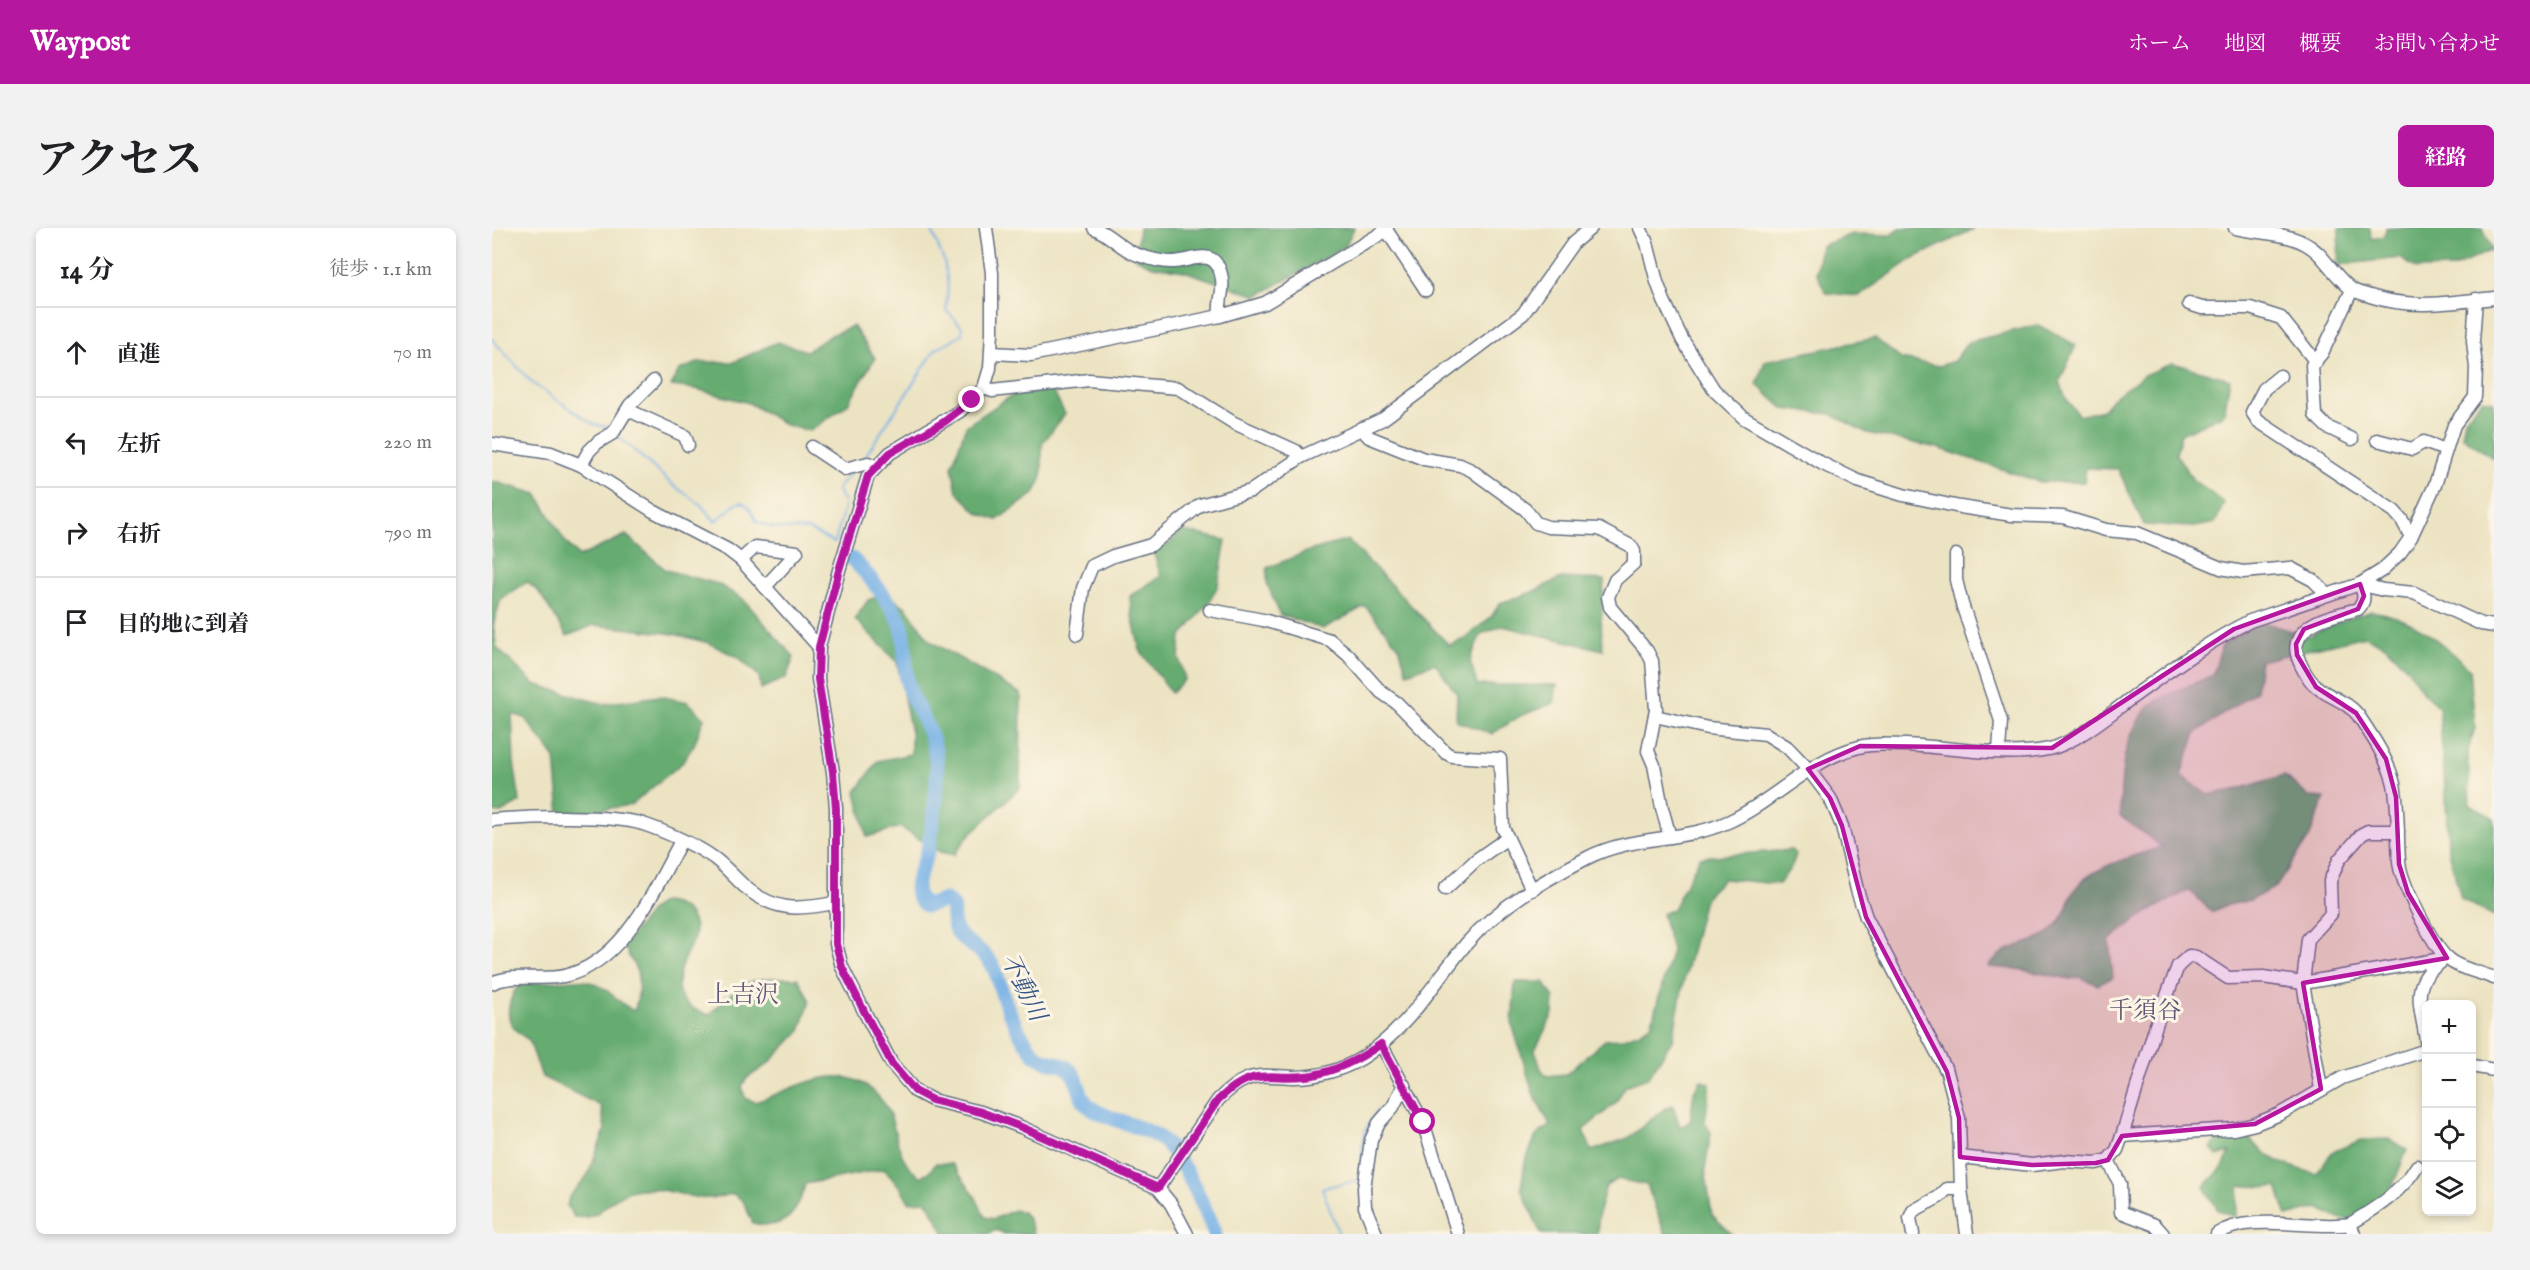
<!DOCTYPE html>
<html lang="ja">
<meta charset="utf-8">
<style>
body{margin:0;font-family:"IM FELL English","Noto Serif JP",serif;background:#f2f2f2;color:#202124}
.controls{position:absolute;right:18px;bottom:18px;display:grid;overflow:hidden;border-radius:9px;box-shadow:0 3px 9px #0003}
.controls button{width:54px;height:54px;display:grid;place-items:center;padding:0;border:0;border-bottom:2px solid #e0e0e0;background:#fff;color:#202124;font:30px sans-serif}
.stop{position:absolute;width:18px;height:18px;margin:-14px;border:4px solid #b5179e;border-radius:50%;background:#fff}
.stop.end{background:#b5179e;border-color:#fff;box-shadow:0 2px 6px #0008}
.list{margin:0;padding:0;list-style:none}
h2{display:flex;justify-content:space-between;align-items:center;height:78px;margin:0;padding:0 24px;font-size:26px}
h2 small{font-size:20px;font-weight:400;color:#757577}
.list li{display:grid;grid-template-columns:39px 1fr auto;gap:18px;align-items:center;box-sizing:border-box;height:90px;padding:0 24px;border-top:2px solid #e0e0e0}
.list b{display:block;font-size:22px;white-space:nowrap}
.list em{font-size:20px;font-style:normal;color:#757577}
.icon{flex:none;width:33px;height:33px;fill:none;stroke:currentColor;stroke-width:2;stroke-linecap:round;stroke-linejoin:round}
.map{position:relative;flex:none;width:2002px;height:1006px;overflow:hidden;border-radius:9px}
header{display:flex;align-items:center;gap:36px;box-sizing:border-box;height:84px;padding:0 30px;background:#b5179e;color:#fff}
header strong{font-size:28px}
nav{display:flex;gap:33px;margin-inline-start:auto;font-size:21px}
.intro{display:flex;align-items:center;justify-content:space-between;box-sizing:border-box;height:144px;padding:0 36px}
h1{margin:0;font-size:42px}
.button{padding:15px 27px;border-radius:9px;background:#b5179e;color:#fff;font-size:21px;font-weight:700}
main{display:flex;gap:36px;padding:0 36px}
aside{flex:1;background:#fff;border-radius:9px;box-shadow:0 3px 9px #0003}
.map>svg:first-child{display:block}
.forest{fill:#66ac71;stroke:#406e68;stroke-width:1.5}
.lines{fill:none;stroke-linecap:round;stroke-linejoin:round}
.stream{stroke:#75b0e6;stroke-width:2}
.river{stroke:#75b0e6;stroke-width:15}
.minor-casing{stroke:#646e81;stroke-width:15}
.minor{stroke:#fff;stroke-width:12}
.route{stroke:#b5179e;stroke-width:8}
.marked{fill:#b5179e;fill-opacity:0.2;stroke:#b5179e;stroke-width:4.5;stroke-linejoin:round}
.labels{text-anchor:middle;stroke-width:6;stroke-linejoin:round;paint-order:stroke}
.water-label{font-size:24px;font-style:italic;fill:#365687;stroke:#fcf5e5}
.neighbourhood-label{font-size:24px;fill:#605875;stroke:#fcf5e5}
</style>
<header>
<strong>Waypost</strong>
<nav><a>ホーム</a><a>地図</a><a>概要</a><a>お問い合わせ</a></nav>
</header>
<div class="intro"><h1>アクセス</h1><a class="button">経路</a></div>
<main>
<aside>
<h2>14 分<small>徒歩 · 1.1 km</small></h2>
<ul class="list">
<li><svg class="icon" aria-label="ahead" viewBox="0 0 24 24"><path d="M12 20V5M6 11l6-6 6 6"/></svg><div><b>直進</b></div><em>70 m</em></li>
<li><svg class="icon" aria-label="left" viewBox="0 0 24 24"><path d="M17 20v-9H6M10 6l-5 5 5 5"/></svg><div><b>左折</b></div><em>220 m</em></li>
<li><svg class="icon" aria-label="right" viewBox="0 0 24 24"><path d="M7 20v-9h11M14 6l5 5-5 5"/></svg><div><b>右折</b></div><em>790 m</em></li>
<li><svg class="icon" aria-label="arrive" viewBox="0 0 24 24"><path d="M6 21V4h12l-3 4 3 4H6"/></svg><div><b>目的地に到着</b></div></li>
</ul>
</aside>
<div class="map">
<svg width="2002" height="1006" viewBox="0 0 2002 1006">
<rect width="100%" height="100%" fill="#fcf5e5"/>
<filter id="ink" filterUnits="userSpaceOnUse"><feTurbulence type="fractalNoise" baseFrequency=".0167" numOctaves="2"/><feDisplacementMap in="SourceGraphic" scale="12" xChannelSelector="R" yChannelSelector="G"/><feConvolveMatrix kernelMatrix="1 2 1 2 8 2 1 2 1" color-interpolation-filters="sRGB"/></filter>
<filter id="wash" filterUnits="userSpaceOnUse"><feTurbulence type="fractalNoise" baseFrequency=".008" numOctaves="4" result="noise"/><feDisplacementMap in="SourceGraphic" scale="24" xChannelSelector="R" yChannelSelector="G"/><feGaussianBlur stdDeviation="1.35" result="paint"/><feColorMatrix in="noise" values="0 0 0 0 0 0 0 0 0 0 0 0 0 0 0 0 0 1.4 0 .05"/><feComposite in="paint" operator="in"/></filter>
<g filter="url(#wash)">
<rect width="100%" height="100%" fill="#ece3c2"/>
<g class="forest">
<polygon points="647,0 862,0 853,19 765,68 692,43 661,38 643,30"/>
<polygon points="1407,0 1482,1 1422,30 1367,68 1334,65 1324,44 1329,18 1360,6 1399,7"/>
<polygon points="1847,0 1878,0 1879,11 1893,8 1894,0 1991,0 2000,22 1960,40 1925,41 1908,30 1846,37"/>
<polygon points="1546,97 1584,117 1568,153 1573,169 1587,188 1611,182 1621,170 1652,147 1681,135 1738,151 1732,186 1689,206 1684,226 1701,252 1732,275 1723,295 1703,299 1652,297 1626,241 1594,240 1592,254 1548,254 1446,220 1375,205 1339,186 1292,181 1265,157 1273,133 1383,110 1409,131 1447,138 1462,133 1476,114"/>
<polygon points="361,98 383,130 355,177 318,203 294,197 257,175 204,161 179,158 187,142 208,134 242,134 285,114 315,123 341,106"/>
<polygon points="561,163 573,186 550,216 550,249 542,266 505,292 486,285 465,264 460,238 474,198 522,166"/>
<polygon points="1990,171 2002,174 2002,231 1970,208 1973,191"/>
<polygon points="0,253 45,266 72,312 87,329 134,307 174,342 226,356 251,371 302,429 294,450 269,461 267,448 245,429 217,415 182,406 102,397 75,408 47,364 35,354 9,371 1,398 5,420 42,456 111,476 167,468 196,474 212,490 202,517 190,535 139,577 68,588 63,530 33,490 20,486 22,534 28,574 9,585 0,584"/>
<polygon points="692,303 734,312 726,357 718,373 689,409 687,430 693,451 679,465 648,422 639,384 638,368 669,348 659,317 675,318 688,304"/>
<polygon points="856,312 957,417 972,411 1000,388 1008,375 1038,365 1069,350 1112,352 1109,395 1111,422 1010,398 989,406 978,432 985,457 1065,457 1062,475 1028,488 1000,506 964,493 965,466 943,435 915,445 907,419 873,378 831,401 788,387 775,355 775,340 817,323"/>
<polygon points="394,366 414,379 438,413 529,466 528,560 477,607 462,627 448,624 408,599 375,609 364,564 386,533 419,526 419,505 405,434 363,391 376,372"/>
<path d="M1879 383C1923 389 1947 413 1978 441L1983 500 1976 522 1978 577 2002 590V688L1969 671 1956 619 1954 572 1947 479 1932 466 1916 441 1895 419 1873 408 1768 433 1764 463 1704 505 1689 547 1716 567 1747 561 1792 547 1817 569 1833 570 1817 610 1784 659 1758 672 1732 678 1720 684 1697 662C1668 677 1641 691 1617 713L1621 749 1606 757 1588 749 1579 751 1525 741 1496 739C1515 713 1537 720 1559 703 1574 692 1574 674 1584 660 1599 639 1645 627 1670 619L1628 588C1629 550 1629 507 1658 478 1668 468 1707 454 1721 447L1730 417 1768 393 1816 408 1855 391Z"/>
<polygon points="1299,622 1304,626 1300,638 1287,656 1231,651 1217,665 1211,675 1191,756 1181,811 1156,850 1133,858 1124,875 1091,902 1100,923 1136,910 1172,881 1181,877 1188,899 1198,894 1202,863 1209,852 1218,856 1213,894 1219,905 1213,941 1220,987 1240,1006 1173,1006 1155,957 1125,951 1114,958 1107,983 1105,1006 1049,1006 1029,960 1033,934 1044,908 1058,897 1041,865 1020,796 1023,754 1052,754 1062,770 1061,786 1043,822 1049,841 1055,848 1074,846 1113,812 1129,811 1148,804 1159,797 1180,722 1170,686 1181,681 1208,629"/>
<path d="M171 674C188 675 204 685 203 705 203 710 198 717 196 722 181 753 179 776 217 787 252 752 255 749 306 750L318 773 308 803 275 837 255 850 250 858 253 870 263 874C301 862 349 829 384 866 392 875 397 880 400 893 406 916 408 934 428 949L438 943 444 935 460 936 483 968 493 989 502 991 522 982 531 984 537 992 542 1006H513L504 1002 495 1006H453L435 973 417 974 409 960 392 941 313 956C306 985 293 1003 261 995L251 973 241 966C230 968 220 971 209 970 184 967 160 955 135 964 113 972 110 993 82 989L75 978 77 969 95 948 113 902 109 878 50 849 37 812C20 802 12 791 19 771 22 764 23 760 30 757 34 755 81 752 86 752 116 755 120 771 142 783 146 775 148 753 145 744 142 735 135 727 132 717L160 681Z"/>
<path d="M1757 910C1777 933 1796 938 1824 946L1840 924 1869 912 1897 911 1915 922 1901 957 1870 990 1849 992 1826 980 1795 988 1785 959 1747 958 1743 989 1726 982 1712 959 1731 939 1738 924 1725 928 1719 920 1724 913Z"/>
</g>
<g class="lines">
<g class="stream">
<polyline points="0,111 40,155 101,196 118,200"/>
<path d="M126 208 181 257 208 276 223 293C244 279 249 259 265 294L282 300 317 302 343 315 353 276 345 261 358 246"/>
<polyline points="372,230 443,122 470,106 470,99 454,82 456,57 452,33 439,0"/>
<path d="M868 946C870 925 869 901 884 885 889 880 894 878 898 872"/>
<polyline points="847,1006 830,960 867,952"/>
</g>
<path class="river" d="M360 331C374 344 400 376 408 393 416 412 411 437 416 457 420 474 431 488 437 503 452 538 443 581 437 617 434 638 411 663 435 678L454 672 461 678C458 715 477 709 496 731 506 742 506 755 511 768 518 788 528 808 541 824 551 837 567 832 577 841 589 852 586 872 599 880 619 893 645 896 666 909 689 924 713 980 723 1006"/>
</g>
</g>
<g filter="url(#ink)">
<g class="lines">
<g class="minor-casing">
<g id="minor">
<polyline points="494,0 500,45 500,104 498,140 492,160 468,183 398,225 376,248 347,342 327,419 326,451 341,544 344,580 344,716 350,739 373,785 400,836 423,863 440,872 489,884 529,899 666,960 679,976 695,1006"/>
<path d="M602 0C618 6 630 22 646 27 655 30 668 34 678 34 699 35 724 15 730 51 732 64 726 75 728 88"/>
<polyline points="893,0 934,62"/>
<polyline points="1148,0 1155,15 1165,54 1172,73 1190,111 1222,162 1252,190 1331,236 1366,253 1411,267 1468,279 1520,287 1571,289 1614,302 1645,305 1729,340 1751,344 1798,340 1821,352 1835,366"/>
<path d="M1743 0C1772 7 1803 3 1826 25 1837 36 1848 54 1861 62 1866 65 1873 66 1878 68 1921 82 1959 74 2002 70"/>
<polyline points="1697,76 1710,80 1758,80 1789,90 1824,134"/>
<polyline points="500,125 539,127 728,88 773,75 895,2"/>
<polyline points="1788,148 1772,161 1760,184 1766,193 1902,283 1910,292 1919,309"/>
<polyline points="492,160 500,163 597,152 686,160 742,195 804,223 809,229"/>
<polyline points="136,182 193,208 196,217"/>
<polyline points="869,200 877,209 932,231 968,237 979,242 1034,282 1044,295 1056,299 1107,301 1139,318 1142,323 1142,335 1123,352 1116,369 1118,379 1155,423 1160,433 1164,481 1156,523 1162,537 1170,580 1178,609"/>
<polyline points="1860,211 1835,199 1823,187 1820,137 1830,125 1860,62"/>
<polyline points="1885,212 1920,221 1932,214 1953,222"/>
<polyline points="0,216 59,225 89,237 161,283 236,322 249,332 327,419"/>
<polyline points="320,219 353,241 376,235 384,238"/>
<polyline points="89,237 97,223 106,214 121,205 138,177 162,153"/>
<polyline points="1464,327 1464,352 1470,376 1509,493 1507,523"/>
<polyline points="249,332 263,319 305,324 273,359"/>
<path d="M1868 356C1872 366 1874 373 1866 381 1846 387 1812 391 1805 415 1801 427 1815 451 1825 459 1838 470 1855 473 1866 487 1880 508 1896 531 1902 556 1907 581 1905 607 1907 633 1908 653 1940 717 1956 731 1967 741 1988 744 2002 750"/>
<polyline points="1868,356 1891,362 1922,365 1989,396 2002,398"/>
<polyline points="718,382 771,392 838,412 856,427 889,464 905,475 954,525 960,528 1008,531 1011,600 1040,662"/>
<polyline points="585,406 591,360 600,338 621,328 659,317 708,277 759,263 809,229 891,191 1031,86 1081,15 1099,0"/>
<polyline points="1163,488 1216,500 1274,506 1295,519 1316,541 1338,570 1350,598 1365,662 1374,689 1455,844 1467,890 1469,961 1475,1006"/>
<path d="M0 592C37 589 117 586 151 596 172 603 204 617 222 630 233 638 242 649 252 658 282 684 306 682 342 675"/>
<polyline points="953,661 984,632 1014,611"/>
<path d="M0 755C23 745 48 753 72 748 132 735 163 660 189 613"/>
<path d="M1934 813C1930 780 1916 756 1949 734"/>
<polyline points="889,816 931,894 966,1006"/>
<polyline points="1980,838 2002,842"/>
<polyline points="1829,861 1811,755 1816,711 1839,686 1838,653 1847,632 1870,606 1876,603 1906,603"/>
<polyline points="1630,908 1742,901 1763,896 1788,886 1850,850 1934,822"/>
<polyline points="1468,929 1540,937 1572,933 1604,935 1616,932 1625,922 1630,908 1664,797 1686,738 1697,728 1704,729 1736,750 1771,749 1811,755 1955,730"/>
<polyline points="1616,932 1628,956 1629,984 1663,997 1671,1006"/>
<path d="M666 960 726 872C734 864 744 855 755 851 770 845 786 849 802 849 825 849 850 842 870 830 915 802 941 756 974 716 1007 678 1051 653 1095 630 1142 606 1191 615 1238 593 1284 572 1317 531 1367 519 1381 515 1399 517 1414 517 1459 519 1514 530 1557 521 1583 515 1617 487 1638 471 1677 443 1715 414 1758 393L1868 356 1889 343 1908 325 1919 309 1943 257 1962 197 1983 169 1984 140 1981 113 1984 71"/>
<path d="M1858 996C1884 980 1909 965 1925 938"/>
<polyline points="884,1006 873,979 872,960 879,912 887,895 901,879 912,857"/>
<polyline points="1421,1006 1418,990 1421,983 1447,969 1455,961 1469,961"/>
<path d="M1725 1006C1757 984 1820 1002 1858 996L1862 1006"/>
</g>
</g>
<use href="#minor" class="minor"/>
</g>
</g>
<g class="lines" filter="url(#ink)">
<path class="route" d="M480 172 452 194 398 225 376 248 347 342 327 419 326 451 341 544 344 580V716L350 739 373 785 400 836 423 863 440 872 489 884 529 899 666 960 726 872C764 835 778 854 821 847 847 842 868 831 889 816L931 894"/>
</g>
<path class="marked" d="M1868 356 1872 368 1866 381 1812 401 1804 416 1805 427 1824 459 1864 485 1894 531 1904 569 1907 636 1916 665 1955 730 1811 755 1829 861 1763 896 1630 908 1616 932 1604 935 1540 937 1468 929 1467 890 1455 844 1374 689 1350 598 1338 570 1316 541 1368 518 1560 520 1742 401Z"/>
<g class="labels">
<g class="water-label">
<text transform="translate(532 759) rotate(64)" y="8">不動川</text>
</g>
<g class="neighbourhood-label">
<text x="251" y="774">上吉沢</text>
<text x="1653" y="790">千須谷</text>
</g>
</g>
</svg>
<div class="controls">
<button>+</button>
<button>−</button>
<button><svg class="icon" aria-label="locate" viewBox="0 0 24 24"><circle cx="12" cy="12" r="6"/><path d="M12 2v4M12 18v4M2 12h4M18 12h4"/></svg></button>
<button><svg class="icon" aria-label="layers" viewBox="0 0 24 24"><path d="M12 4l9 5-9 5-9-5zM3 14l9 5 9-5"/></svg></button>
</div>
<div class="stop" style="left:931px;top:894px"></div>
<div class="stop end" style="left:480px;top:172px"></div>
</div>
</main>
